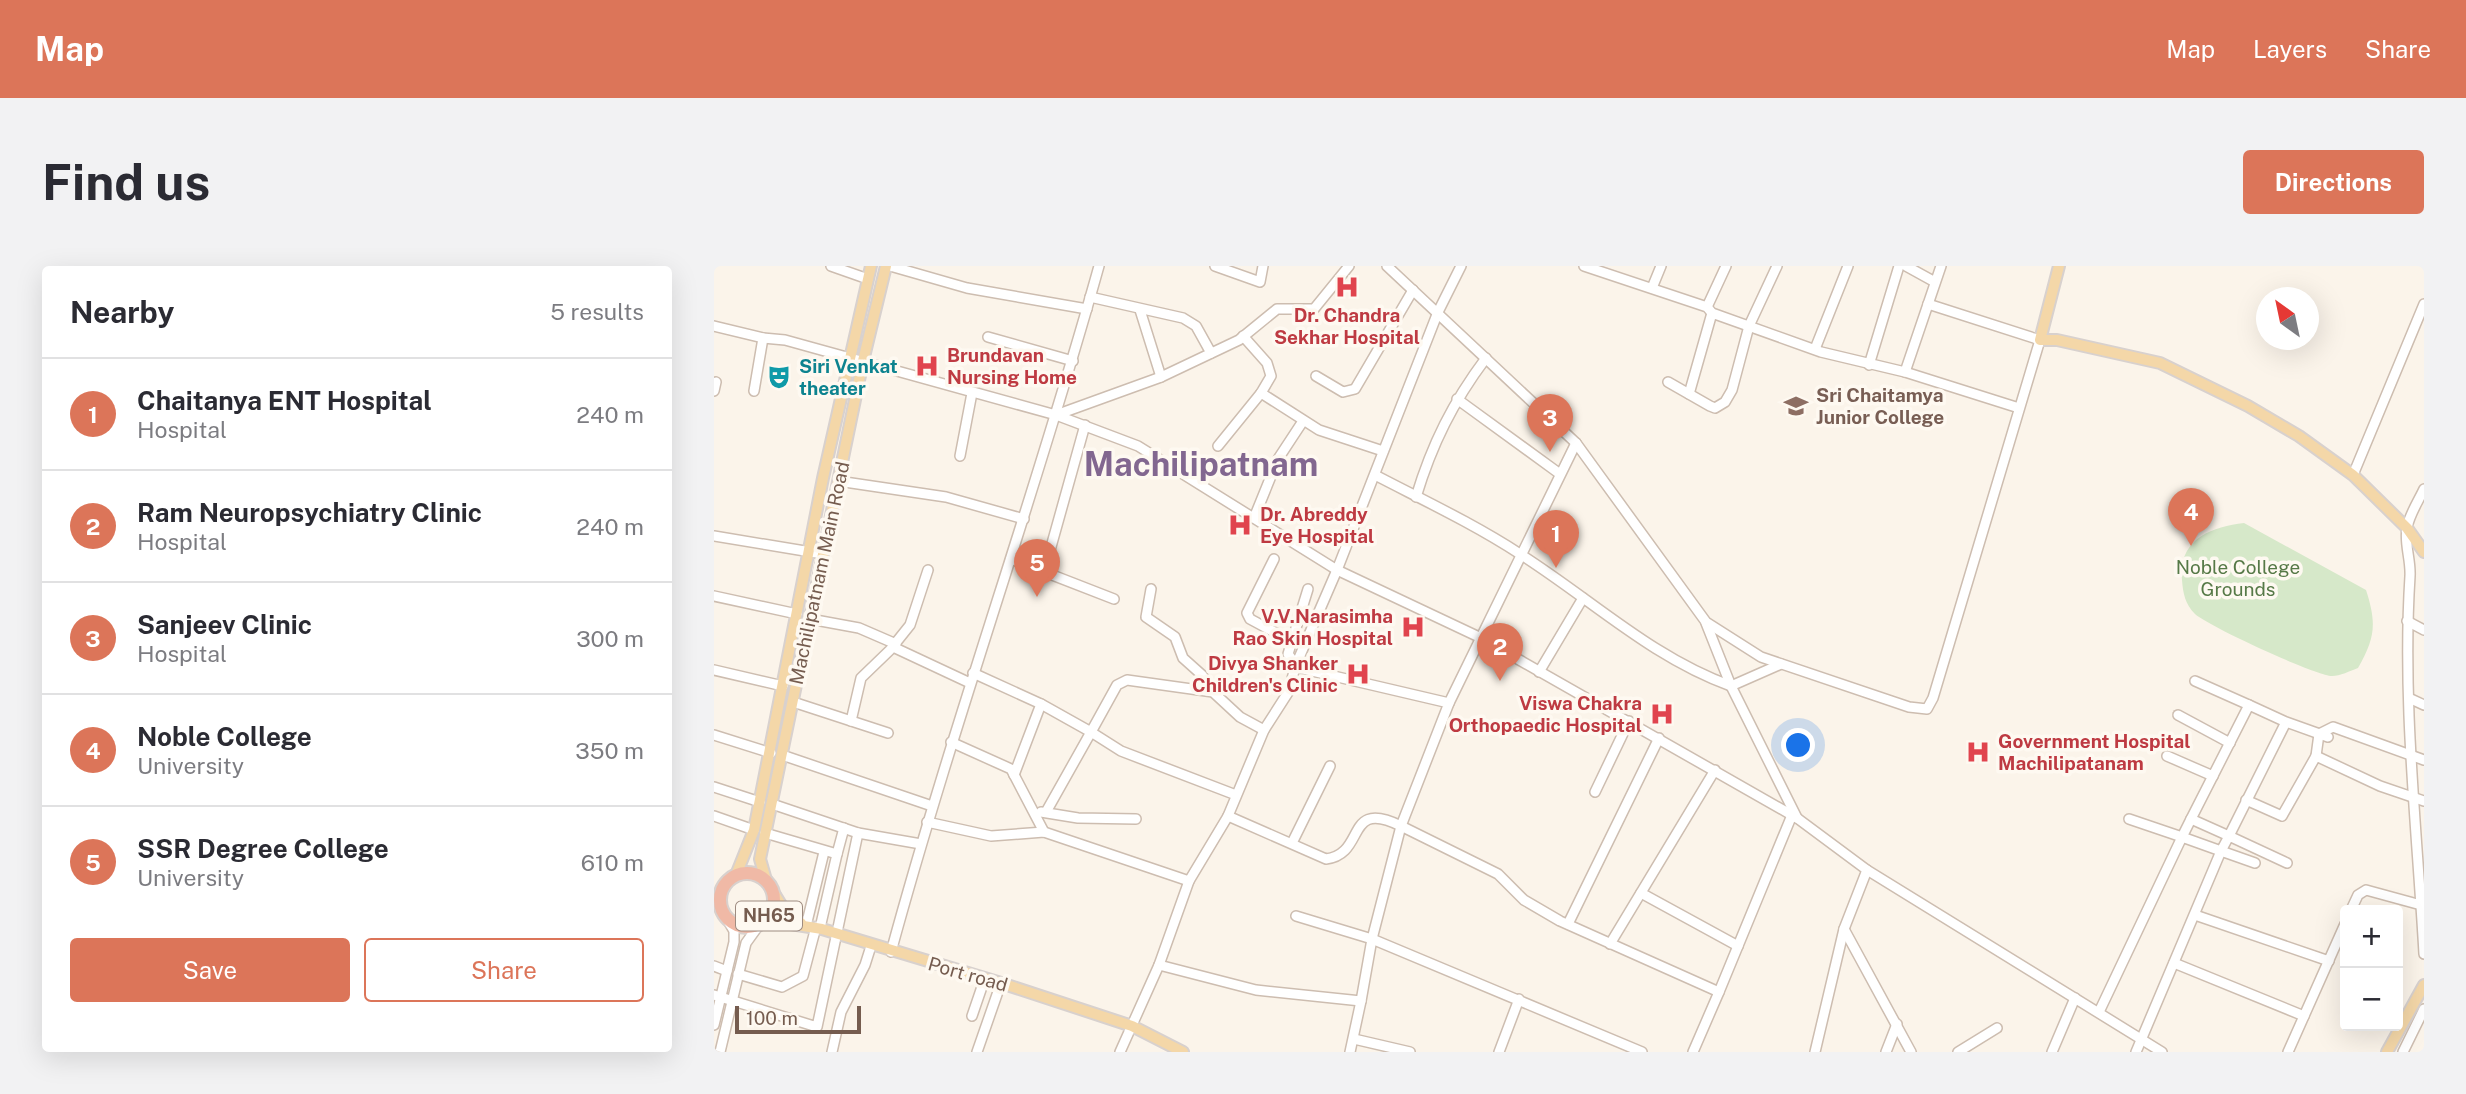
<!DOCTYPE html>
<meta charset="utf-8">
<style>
body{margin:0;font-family:"Public Sans",sans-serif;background:#f2f2f3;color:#2b2b33}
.controls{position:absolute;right:21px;bottom:21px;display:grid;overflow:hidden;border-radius:7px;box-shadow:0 7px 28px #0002}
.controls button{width:63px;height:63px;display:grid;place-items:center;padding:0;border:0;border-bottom:2px solid #e1e1e2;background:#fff;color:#2b2b33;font:35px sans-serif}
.compass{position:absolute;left:1542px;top:21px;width:63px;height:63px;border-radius:50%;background:#fff;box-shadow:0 7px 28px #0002;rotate:327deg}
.scale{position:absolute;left:21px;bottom:18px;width:126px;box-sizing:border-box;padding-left:7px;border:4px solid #755c4f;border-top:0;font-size:19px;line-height:24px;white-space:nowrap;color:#755c4f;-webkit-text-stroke:5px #fef9f1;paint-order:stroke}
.you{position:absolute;left:1085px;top:480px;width:24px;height:24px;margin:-18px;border:5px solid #fff;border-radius:50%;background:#1a73e8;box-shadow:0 0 0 10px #1a73e833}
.badge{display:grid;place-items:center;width:46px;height:46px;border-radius:50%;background:#dc7559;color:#fff;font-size:23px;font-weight:700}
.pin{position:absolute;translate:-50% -58px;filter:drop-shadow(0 2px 4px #0008)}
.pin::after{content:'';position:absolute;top:37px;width:24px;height:21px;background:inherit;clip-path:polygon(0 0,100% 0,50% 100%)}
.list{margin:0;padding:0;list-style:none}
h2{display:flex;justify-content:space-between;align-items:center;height:91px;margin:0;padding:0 28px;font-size:30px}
h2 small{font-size:23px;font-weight:400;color:#7c7c81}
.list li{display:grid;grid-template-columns:46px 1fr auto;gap:21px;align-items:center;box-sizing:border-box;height:112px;padding:0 28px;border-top:2px solid #e1e1e2}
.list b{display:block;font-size:26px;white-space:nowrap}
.list p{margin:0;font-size:23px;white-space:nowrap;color:#7c7c81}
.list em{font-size:23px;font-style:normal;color:#7c7c81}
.actions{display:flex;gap:14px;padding:21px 28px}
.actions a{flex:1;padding:16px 0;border:2px solid #dc7559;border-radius:7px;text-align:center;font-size:24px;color:#dc7559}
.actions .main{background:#dc7559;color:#fff}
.map{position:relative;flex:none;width:1710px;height:786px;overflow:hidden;border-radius:7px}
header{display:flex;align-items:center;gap:42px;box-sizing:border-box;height:98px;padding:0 35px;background:#dc7559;color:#fff}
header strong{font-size:33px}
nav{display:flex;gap:38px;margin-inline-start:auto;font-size:24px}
.intro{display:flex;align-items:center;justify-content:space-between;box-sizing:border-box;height:168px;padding:0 42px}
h1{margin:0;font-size:49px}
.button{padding:18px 32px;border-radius:7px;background:#dc7559;color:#fff;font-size:24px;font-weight:700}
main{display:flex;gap:42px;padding:0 42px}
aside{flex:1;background:#fff;border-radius:7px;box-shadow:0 7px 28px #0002}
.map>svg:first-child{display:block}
.green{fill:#d6e8c9}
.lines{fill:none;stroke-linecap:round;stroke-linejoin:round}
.minor-casing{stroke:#cdbdb0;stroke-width:12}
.major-casing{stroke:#d8d1ce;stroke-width:14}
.highway-casing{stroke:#d8d1ce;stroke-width:16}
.minor{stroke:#fff;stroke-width:9}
.major{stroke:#f4d7a8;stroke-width:10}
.highway{stroke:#f0b9a6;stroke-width:12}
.labels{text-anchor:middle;stroke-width:7;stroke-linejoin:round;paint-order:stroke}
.shield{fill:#fef9f1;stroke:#9e8b80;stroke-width:2}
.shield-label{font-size:18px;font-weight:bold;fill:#755c4f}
.health-label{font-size:19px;font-weight:bold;fill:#be3a42;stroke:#fef9f1;text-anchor:start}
.culture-label{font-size:19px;font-weight:bold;fill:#0d838f;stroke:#fef9f1;text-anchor:start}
.education-label{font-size:19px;font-weight:bold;fill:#785e54;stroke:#fef9f1;text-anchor:start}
.park-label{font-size:19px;fill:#567947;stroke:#fef9f1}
.street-label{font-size:19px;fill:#755c4f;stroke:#fef9f1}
.town-label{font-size:33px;font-weight:bold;fill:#826790;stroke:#fef9f1}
</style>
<header>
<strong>Map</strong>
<nav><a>Map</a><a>Layers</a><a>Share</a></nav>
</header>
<div class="intro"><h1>Find us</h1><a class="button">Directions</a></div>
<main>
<aside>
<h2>Nearby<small>5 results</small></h2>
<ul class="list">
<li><span class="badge">1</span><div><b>Chaitanya ENT Hospital</b><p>Hospital</p></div><em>240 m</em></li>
<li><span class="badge">2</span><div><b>Ram Neuropsychiatry Clinic</b><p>Hospital</p></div><em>240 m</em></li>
<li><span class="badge">3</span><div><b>Sanjeev Clinic</b><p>Hospital</p></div><em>300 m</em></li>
<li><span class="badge">4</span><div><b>Noble College</b><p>University</p></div><em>350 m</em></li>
<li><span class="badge">5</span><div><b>SSR Degree College</b><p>University</p></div><em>610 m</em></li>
</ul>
<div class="actions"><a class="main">Save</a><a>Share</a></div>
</aside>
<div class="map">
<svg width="1710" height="786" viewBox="0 0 1710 786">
<rect width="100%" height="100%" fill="#fbf4ea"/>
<path class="green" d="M1530 257 1652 324C1663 358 1661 372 1644 402 1636 405 1626 410 1618 410 1600 409 1494 360 1481 348 1471 338 1469 327 1468 314 1464 273 1497 261 1530 257Z"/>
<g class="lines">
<g class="minor-casing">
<g id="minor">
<polyline points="117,0 154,13"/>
<polyline points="176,0 253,22 373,43"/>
<polyline points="501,0 546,16 549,0"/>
<polyline points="673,0 862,177 992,356 1047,391 1195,441 1213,443 1219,432 1326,74 1214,38"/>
<polyline points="870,0 993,41 998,47 1107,86 1191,106 1305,142"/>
<polyline points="1192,0 1221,16"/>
<polyline points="938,22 947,0"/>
<polyline points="376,31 469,52 482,60 497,87"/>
<polyline points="993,41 1012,0"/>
<polyline points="426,44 447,111"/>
<polyline points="0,60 49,72 71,74 342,149 424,180 623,304 765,371 1083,552"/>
<polyline points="274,71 359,95"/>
<polyline points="1101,83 1134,0"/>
<polyline points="1155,99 1185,0"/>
<polyline points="1191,106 1227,0"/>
<polyline points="602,110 629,126 641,123 699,24"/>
<polyline points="954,116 996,140 1001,142 1011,136 1018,124 1035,60 1063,0"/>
<polyline points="0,125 2,116"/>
<polyline points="40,125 49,72"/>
<polyline points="547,127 605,164 669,185"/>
<polyline points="975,128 998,47"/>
<polyline points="743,133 846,208"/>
<polyline points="342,149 447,111 525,74 563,43 600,43 635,0"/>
<polyline points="504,180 547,127 557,110 553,97 529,70"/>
<polyline points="246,190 258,127"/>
<path d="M661 209C709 234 760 258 806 288 877 333 937 391 1017 420L1067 398"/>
<polyline points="1639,209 1710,38"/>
<polyline points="124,215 232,231 310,253"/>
<path d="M1710 223C1705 234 1695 249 1693 262 1690 277 1697 294 1696 310 1688 435 1703 562 1710 688"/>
<path d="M702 231C718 178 739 136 772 92"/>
<polyline points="540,252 564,193 589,155"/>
<polyline points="0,270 109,288"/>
<polyline points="297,293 400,333"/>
<polyline points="560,293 533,347 536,353 577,375"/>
<polyline points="330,306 371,159"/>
<polyline points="437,323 432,351 461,371 469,392 488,409 499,426"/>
<polyline points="0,330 83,348"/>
<polyline points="96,353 145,362 182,378"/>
<polyline points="1693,355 1710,364"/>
<polyline points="992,357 1017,420 1083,552 1153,604 1130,663 1101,786"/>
<polyline points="179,381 256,417"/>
<polyline points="582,399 574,388 594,323"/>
<polyline points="0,404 69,420"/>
<polyline points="825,406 869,332"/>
<polyline points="259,407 327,438 377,466 403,419 413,414 499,426 526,451 550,464"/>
<polyline points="1481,415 1535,439"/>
<polyline points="1697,433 1710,439"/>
<polyline points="79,436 174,467"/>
<polyline points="735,437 862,177"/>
<polyline points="1464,449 1516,477"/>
<polyline points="137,455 147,412 176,384 196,359 214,304"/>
<polyline points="1572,456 1535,439 1477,553 1515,570 1572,456 1614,471"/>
<polyline points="0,469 57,487"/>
<polyline points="237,476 297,503 330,566"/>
<polyline points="68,489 218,540"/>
<polyline points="1453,490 1499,510"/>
<polyline points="1602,490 1605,468 1619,461 1710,494"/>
<polyline points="300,509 327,438"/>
<polyline points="0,521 46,536"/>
<polyline points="881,526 915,455"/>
<polyline points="1532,534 1568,550 1602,490 1666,520 1710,535"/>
<polyline points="58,538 144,567 207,578"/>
<polyline points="327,546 364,552 422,553"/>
<polyline points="332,546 377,466 407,485 522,529"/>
<polyline points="0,550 40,564"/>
<path d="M514 550 612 593C653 588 630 532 687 560L735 437 581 401"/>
<polyline points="1415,553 1468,571 1477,553"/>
<polyline points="213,556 277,570 330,566 475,615"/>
<polyline points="51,567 123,588 106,662"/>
<polyline points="578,577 616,500"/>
<polyline points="123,588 130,562"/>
<polyline points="1153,604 1448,786"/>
<polyline points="927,627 1024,680"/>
<polyline points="1637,644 1644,629 1652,624 1707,639"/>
<polyline points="1481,649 1615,695"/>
<polyline points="582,650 658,673 928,786"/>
<polyline points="854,658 945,472"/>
<polyline points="92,660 110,586"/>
<polyline points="1130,663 1197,786"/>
<polyline points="896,678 1001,504"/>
<path d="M177 686C240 455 321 230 385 0"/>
<polyline points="1460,697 1590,750"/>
<polyline points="445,699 542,724 647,735 658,673 687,560 784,608 810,634 846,655 1005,726 979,786"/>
<polyline points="0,700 13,705"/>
<polyline points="24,708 68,721 89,710 102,661"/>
<polyline points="1005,726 1078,549"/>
<polyline points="0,729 103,761 144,567"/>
<polyline points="1385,746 1468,571 1507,585 1515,570 1573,597"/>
<polyline points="258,750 271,712"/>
<polyline points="0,759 20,676 20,665 13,653"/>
<polyline points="640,773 696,786"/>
<polyline points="6,786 32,677 45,659"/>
<polyline points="118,786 127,746 151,699 157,680"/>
<polyline points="263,786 287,717"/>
<polyline points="406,786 445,699 475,615 514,550 550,464 575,425 581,401 623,304 724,46 747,0"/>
<polyline points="636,786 647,735"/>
<polyline points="785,786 805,733"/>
<polyline points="1172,786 1183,758"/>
<polyline points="1244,786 1283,762"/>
<polyline points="1338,786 1361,732"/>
<polyline points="1422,786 1507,585 1541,597"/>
<polyline points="1574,786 1631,658"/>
<polyline points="1689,786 1710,743"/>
</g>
</g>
<g class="major-casing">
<g id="major">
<polyline points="1345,0 1326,74 1343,74 1446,97 1534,140 1585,170 1639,209 1693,262 1710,286"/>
<polyline points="22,609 40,564 109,212 157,0"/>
<polyline points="52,614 46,593 149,95 172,0"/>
<polyline points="61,629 69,642 87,657"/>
<polyline points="52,654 108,663 287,717 418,760 469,786"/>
<polyline points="1673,786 1710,719"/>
</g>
</g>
<g class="highway-casing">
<circle id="highway" cx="33" cy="634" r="27"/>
</g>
<use href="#minor" class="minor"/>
<use href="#major" class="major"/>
<use href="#highway" class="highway"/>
</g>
<defs>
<g id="hospital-bare" transform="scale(1.89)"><path d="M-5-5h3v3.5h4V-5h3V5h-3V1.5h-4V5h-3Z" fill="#e0444e" stroke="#fef9f1" stroke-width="2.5" paint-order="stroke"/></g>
<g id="theatre-bare" transform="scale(1.89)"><path d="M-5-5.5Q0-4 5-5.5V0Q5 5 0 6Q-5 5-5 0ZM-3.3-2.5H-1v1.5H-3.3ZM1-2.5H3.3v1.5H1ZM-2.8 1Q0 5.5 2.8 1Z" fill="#0f9aa8" stroke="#fef9f1" stroke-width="2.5" paint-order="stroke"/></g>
<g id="university-bare" transform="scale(1.89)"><path d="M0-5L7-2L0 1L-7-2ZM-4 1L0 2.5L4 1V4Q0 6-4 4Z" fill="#8d6e63" stroke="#fef9f1" stroke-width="2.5" paint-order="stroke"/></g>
</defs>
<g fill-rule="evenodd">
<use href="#hospital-bare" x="633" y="21"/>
<use href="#hospital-bare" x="213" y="100"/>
<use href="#theatre-bare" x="65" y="111"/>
<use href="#university-bare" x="1082" y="140"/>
<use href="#hospital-bare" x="526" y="259"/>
<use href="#hospital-bare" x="699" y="361"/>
<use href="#hospital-bare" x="644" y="408"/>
<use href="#hospital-bare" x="948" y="448"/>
<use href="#hospital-bare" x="1264" y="486"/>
</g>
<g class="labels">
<rect class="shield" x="22" y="635.5" width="66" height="29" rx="5"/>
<g class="shield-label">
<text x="55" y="656">NH65</text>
</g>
<g class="health-label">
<text x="633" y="56" text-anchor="middle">Dr. Chandra<tspan x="633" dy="22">Sekhar Hospital</tspan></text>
<text x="233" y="96">Brundavan<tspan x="233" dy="22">Nursing Home</tspan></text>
<text x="546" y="255">Dr. Abreddy<tspan x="546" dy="22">Eye Hospital</tspan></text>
<text x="679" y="357" text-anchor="end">V.V.Narasimha<tspan x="679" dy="22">Rao Skin Hospital</tspan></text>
<text x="624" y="404" text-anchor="end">Divya Shanker<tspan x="624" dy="22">Children's Clinic</tspan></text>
<text x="928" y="444" text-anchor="end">Viswa Chakra<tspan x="928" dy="22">Orthopaedic Hospital</tspan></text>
<text x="1284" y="482">Government Hospital<tspan x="1284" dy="22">Machilipatanam</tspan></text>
</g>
<g class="culture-label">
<text x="85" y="107">Siri Venkat<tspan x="85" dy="22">theater</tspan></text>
</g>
<g class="education-label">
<text x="1102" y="136">Sri Chaitamya<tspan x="1102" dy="22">Junior College</tspan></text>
</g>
<g class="park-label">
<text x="1524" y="308">Noble College<tspan x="1524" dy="22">Grounds</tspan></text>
</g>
<g class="street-label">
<text transform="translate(105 307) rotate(-78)" y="7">Machilipatnam Main Road</text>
<text transform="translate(254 708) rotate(16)" y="7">Port road</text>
</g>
<g class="town-label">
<text x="487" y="210">Machilipatnam</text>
</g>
</g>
</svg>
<div class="controls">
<button>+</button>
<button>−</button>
</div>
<svg class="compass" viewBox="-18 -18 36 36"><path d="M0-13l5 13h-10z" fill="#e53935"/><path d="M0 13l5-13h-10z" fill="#7c7c81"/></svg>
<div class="scale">100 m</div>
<div class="you"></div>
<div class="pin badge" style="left:842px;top:302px">1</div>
<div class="pin badge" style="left:786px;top:415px">2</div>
<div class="pin badge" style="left:836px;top:186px">3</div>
<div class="pin badge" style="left:1477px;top:280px">4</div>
<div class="pin badge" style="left:323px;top:331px">5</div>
</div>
</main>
